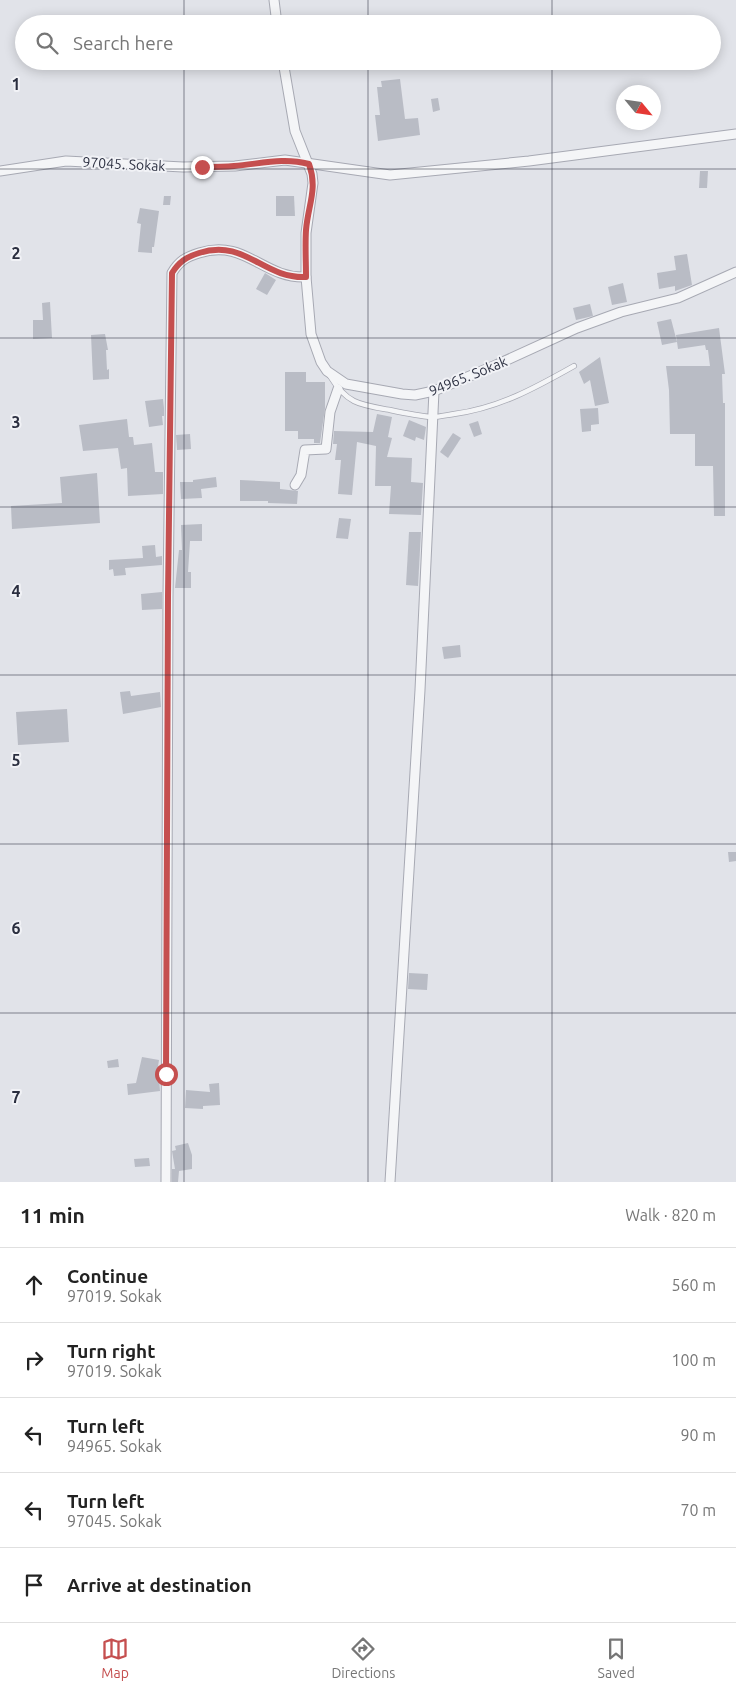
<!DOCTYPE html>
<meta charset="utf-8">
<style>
body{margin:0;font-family:Ubuntu,sans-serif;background:#f6f6f6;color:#222}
.compass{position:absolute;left:616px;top:85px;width:45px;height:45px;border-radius:50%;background:#fff;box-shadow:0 2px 12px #0003;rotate:119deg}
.stop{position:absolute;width:15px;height:15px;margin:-11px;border:4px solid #c54f4f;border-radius:50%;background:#fff}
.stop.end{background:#c54f4f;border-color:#fff;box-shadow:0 1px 5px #0008}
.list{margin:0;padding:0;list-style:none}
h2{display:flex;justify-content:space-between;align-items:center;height:65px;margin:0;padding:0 20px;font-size:21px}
h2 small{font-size:16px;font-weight:400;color:#767676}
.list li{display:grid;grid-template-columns:32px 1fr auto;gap:15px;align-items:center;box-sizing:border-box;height:75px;padding:0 20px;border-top:1px solid #e0e0e0}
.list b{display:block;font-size:19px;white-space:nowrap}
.list p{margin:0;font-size:16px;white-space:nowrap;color:#767676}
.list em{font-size:16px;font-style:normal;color:#767676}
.icon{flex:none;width:28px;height:28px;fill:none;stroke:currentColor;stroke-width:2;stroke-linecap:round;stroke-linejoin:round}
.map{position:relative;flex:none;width:736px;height:1182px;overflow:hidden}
.search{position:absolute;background:#fff;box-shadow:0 2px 12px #0003;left:15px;right:15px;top:15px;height:55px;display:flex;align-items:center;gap:12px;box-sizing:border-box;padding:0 18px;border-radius:28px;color:#767676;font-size:19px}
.sheet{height:440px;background:#fff}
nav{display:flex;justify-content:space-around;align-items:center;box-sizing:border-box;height:70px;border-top:1px solid #e0e0e0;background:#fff;font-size:14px;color:#767676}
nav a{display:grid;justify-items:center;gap:2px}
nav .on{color:#c54f4f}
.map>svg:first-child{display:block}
.building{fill:#b9bcc5}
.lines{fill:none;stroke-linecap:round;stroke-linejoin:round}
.lane-casing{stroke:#a7a9b3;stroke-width:6}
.street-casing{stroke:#a7a9b3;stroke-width:11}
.lane{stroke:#f4f5f7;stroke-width:4.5}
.street{stroke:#f4f5f7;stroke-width:9}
.route{stroke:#c54f4f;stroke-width:6}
.grid{fill:none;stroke:#2b2f40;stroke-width:1;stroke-opacity:0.55}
.labels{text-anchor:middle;stroke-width:4;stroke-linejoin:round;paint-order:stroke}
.street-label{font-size:14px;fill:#2b2f40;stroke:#f1f2f6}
.grid-label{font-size:16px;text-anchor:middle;font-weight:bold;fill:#2b2f40;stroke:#f1f2f6;stroke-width:4;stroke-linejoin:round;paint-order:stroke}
</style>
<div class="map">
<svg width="736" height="1182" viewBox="0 0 736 1182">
<rect width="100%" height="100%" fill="#e1e3e9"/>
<g class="building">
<polygon points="400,79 405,119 418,118 420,135 378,141 375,115 380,115 377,87 382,87 381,81"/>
<polygon points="438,98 440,110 433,112 431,99"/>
<polygon points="700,171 708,171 707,188 699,188"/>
<polygon points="164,196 171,196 170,205 163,205"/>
<polygon points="276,196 294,196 295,216 276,216"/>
<polygon points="140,208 159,211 154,247 152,247 152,253 138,252 141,224 137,223"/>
<polygon points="687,254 692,285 675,291 675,286 659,289 657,273 676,270 674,256"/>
<polygon points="265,273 276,280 267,295 256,289"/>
<polygon points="623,283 627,302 612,305 608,287"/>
<polygon points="50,302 52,338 33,339 33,320 43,320 42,303"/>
<polygon points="590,304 593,316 576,320 573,308"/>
<polygon points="671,319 677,342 662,345 657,322"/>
<polygon points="719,328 725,374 722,374 723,403 725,403 725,516 714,516 713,466 695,466 695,434 670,434 669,390 666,366 710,366 708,350 706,350 705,345 678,349 676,335"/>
<polygon points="105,334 108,350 106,350 107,370 109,369 109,379 93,380 91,335"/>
<polygon points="600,357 609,403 595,406 590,380 584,384 579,372"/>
<polygon points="285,372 306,372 306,382 325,382 325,408 320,443 314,443 314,439 298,439 298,431 285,431"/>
<polygon points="163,399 164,408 164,416 162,416 163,425 149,427 145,401"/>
<polygon points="598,408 599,424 591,425 591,431 582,432 580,409"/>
<polygon points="377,414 392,417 388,437 392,438 387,457 412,458 411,482 423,483 421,515 389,514 391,486 375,486 376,446 357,442 352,495 338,494 341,460 335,460 337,444 333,444 334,431 373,432"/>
<polygon points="127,419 129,437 133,437 134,445 152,443 155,472 163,472 163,494 128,496 127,468 121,469 118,448 83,451 79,425"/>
<polygon points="409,420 426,427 424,440 416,437 415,441 403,436"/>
<polygon points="478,421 482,434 474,437 469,424"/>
<polygon points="453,433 461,438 448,458 440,452"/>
<polygon points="190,434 191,449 177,450 176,435"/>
<polygon points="97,473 100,523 12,529 11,506 62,503 60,477"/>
<polygon points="216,477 217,487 201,489 202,498 181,499 180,482 193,482 193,480"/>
<polygon points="240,480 280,482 280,489 298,491 297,504 268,503 268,501 240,501"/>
<polygon points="339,518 351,519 348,539 336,538"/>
<polygon points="202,524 202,541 190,541 188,572 191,572 191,588 175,588 179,550 182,550 181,525"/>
<polygon points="409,532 421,532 418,586 406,585"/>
<polygon points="155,545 156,557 162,556 162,565 125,568 126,575 114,576 113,569 109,570 109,560 143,558 142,546"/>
<polygon points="162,592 162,609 142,610 141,594"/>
<polygon points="460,645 461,657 444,659 442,647"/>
<polygon points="130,691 131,696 160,692 161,707 123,714 120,692"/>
<polygon points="67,709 69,742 18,745 16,712"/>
<polygon points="728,852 736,852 736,861 729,862"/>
<polygon points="409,973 428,974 427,990 408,989"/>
<polygon points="142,1057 159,1060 156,1079 159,1078 160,1091 128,1095 127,1084 136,1083"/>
<polygon points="118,1059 119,1067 108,1068 107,1061"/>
<polygon points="219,1083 220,1105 203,1106 203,1109 185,1108 186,1090 210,1092 209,1084"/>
<polygon points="188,1143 192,1155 192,1169 179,1171 178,1182 172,1182 172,1169 175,1169 172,1151 176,1150 175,1146"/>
<polygon points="149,1158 150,1166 135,1167 134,1159"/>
</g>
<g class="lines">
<g class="lane-casing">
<path id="lane" d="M330 376C347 404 360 405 390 410 404 413 418 416 432 417 439 417 447 415 454 414 499 408 535 388 574 366"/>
</g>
<g class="street-casing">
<g id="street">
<polyline points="274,0 277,24"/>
<polyline points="283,61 295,131 312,174 313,183 306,233 306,277 311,334 321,362 327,371 346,384 402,394 415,395 434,391 496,365 577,328 621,312 678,298 736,272"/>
<polyline points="0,171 66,161 183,167 235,166 285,160 390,175 529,161 736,134"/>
<polyline points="295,485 301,475 305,450 326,449 330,412 338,389"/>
<path d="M166 1182 168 597 172 273C179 261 186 257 199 253 245 238 263 279 306 277"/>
<polyline points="390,1182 420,690 434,391"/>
</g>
</g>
<use href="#lane" class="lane"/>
<use href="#street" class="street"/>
</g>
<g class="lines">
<path class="route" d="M166 1074 168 597 172 273C179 262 186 257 199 253 245 238 263 279 306 277 306 262 305 245 306 230 308 205 318 189 309 164 283 157 260 164 234 166 224 167 213 167 202 167"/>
</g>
<path class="grid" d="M184 0V24M368 0V24M552 0V24M184 61V1182M368 61V1182M552 61V1182M0 169H736M0 338H736M0 507H736M0 675H736M0 844H736M0 1013H736"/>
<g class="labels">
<g class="street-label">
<text transform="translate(124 164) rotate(3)" y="5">97045. Sokak</text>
<text transform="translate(468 376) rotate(-22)" y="5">94965. Sokak</text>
</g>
</g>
<g class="grid-label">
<text x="16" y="90">1</text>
<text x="16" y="259">2</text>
<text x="16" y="428">3</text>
<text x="16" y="597">4</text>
<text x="16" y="766">5</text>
<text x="16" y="934">6</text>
<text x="16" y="1103">7</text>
</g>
</svg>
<svg class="compass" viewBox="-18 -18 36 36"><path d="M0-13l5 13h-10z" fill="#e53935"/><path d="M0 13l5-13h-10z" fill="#767676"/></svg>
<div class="stop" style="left:166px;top:1074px"></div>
<div class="stop end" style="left:202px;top:167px"></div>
<div class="search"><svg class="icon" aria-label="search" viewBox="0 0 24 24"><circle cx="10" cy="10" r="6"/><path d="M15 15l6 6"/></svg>Search here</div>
</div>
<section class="sheet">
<h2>11 min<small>Walk · 820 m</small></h2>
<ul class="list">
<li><svg class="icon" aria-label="ahead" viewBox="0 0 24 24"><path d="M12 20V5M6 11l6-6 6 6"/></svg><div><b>Continue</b><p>97019. Sokak</p></div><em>560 m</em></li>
<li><svg class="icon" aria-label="right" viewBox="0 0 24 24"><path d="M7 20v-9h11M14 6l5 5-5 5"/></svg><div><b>Turn right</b><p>97019. Sokak</p></div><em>100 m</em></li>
<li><svg class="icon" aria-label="left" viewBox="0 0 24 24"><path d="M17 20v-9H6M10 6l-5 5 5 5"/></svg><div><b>Turn left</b><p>94965. Sokak</p></div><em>90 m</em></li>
<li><svg class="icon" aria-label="left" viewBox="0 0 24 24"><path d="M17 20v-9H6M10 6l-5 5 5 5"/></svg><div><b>Turn left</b><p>97045. Sokak</p></div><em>70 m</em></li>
<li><svg class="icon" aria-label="arrive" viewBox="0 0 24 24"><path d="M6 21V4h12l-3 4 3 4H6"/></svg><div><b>Arrive at destination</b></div></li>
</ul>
</section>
<nav>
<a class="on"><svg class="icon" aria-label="map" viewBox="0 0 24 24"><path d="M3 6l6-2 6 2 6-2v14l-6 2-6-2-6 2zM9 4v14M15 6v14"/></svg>Map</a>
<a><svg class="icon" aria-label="directions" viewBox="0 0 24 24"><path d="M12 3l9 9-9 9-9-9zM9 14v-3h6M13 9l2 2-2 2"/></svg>Directions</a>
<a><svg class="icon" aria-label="saved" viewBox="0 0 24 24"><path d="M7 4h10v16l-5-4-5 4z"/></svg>Saved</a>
</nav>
